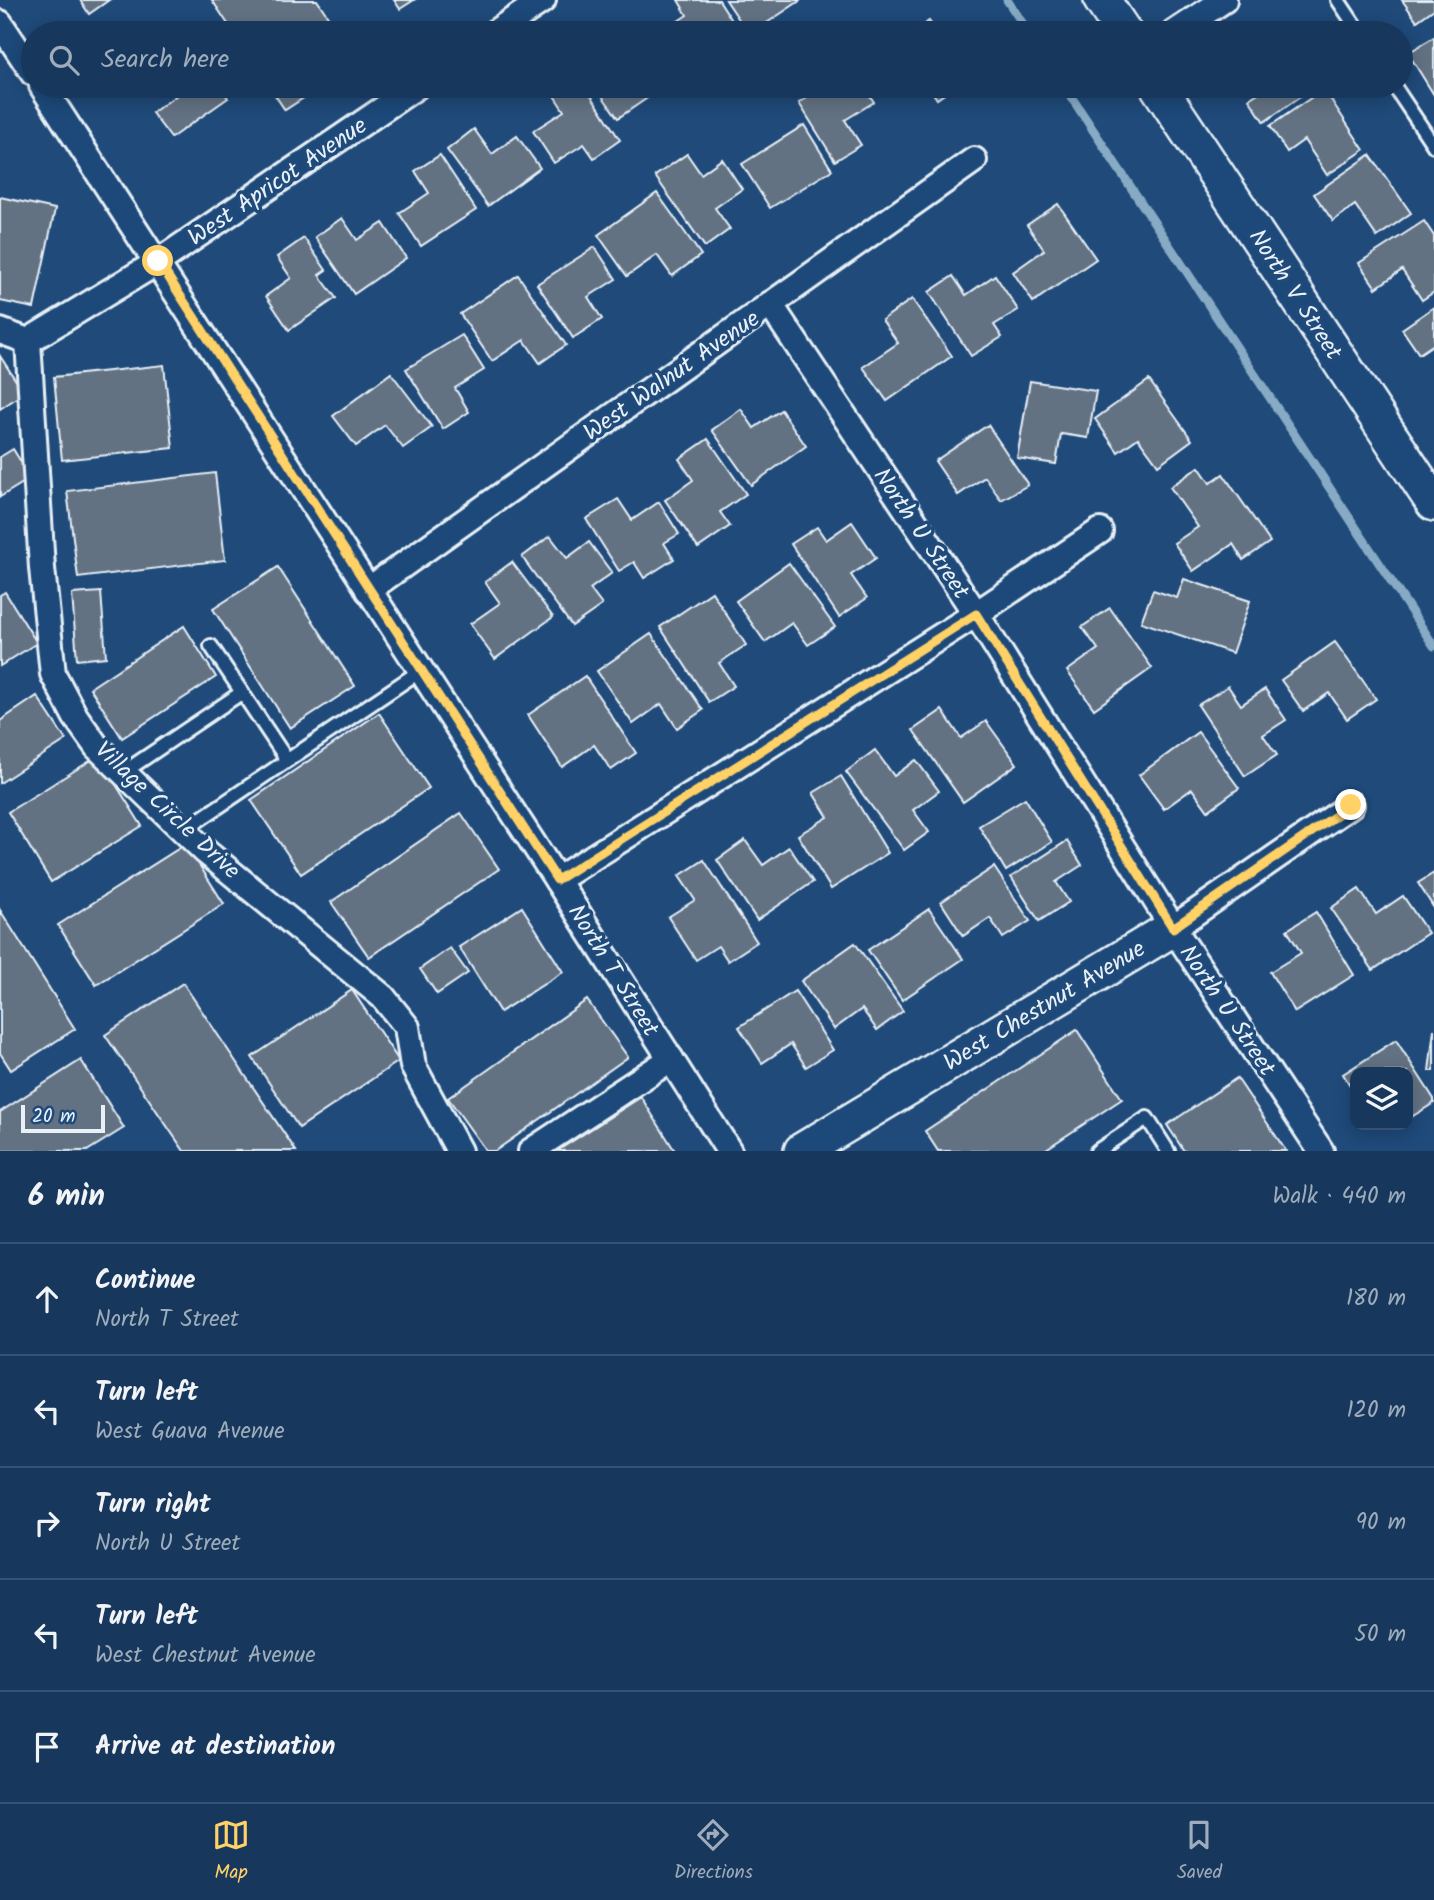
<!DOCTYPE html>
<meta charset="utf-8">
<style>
body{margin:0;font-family:Kalam,sans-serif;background:#244365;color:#f1f3f6}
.controls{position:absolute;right:21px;bottom:21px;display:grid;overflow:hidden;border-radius:14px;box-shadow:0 4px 18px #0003}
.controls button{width:63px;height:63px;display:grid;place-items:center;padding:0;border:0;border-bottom:2px solid #365272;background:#17385c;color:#f1f3f6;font:35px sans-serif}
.scale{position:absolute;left:21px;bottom:18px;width:84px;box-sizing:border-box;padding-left:7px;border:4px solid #e8f1f8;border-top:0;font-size:19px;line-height:24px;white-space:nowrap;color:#e8f1f8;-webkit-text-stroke:5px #1f4a7a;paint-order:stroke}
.stop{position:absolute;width:21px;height:21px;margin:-16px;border:5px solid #ffd166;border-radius:50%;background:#fff}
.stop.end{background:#ffd166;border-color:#fff;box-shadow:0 2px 7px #0008}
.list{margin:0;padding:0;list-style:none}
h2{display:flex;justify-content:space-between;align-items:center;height:91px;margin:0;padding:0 28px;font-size:30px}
h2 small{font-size:23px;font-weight:400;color:#9eacbb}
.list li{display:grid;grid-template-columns:46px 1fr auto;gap:21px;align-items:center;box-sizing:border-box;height:112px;padding:0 28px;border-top:2px solid #365272}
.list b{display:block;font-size:26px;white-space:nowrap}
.list p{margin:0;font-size:23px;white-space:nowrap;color:#9eacbb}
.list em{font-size:23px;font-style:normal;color:#9eacbb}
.icon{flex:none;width:38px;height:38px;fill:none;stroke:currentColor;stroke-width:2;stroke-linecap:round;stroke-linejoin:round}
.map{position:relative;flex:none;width:1434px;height:1151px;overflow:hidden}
.search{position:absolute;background:#17385c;box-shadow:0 4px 18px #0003;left:21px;right:21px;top:21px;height:77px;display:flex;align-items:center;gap:18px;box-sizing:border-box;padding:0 24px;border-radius:38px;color:#9eacbb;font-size:26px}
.sheet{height:651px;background:#17385c}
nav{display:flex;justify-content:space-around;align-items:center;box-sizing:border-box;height:98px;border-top:2px solid #365272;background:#17385c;font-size:19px;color:#9eacbb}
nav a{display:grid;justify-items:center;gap:4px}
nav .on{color:#ffd166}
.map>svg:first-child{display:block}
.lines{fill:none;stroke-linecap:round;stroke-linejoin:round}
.stream{stroke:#87abc4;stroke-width:9}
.building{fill:#647283;stroke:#e8f1f8;stroke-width:2}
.lane-casing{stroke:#e8f1f8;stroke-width:18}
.street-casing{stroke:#e8f1f8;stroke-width:30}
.secondary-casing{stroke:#e8f1f8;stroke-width:40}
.lane{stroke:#1f4a7a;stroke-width:12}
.street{stroke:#1f4a7a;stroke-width:24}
.secondary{stroke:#1f4a7a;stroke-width:35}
.route{stroke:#ffd166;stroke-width:9}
.labels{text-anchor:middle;stroke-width:7;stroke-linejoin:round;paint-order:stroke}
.street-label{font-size:24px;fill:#e8f1f8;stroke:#1f4a7a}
</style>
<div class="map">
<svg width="1434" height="1151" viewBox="0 0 1434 1151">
<rect width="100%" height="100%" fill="#1f4a7a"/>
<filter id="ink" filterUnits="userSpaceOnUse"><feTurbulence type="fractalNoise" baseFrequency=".0143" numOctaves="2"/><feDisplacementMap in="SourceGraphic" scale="14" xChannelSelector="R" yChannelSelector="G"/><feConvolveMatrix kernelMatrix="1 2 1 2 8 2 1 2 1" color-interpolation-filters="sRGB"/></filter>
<g filter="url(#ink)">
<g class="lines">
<g class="stream">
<polyline points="1007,0 1029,33"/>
<polyline points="1064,86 1434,646"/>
</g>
</g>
<g class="building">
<polygon points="80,0 109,0 89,14"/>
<polygon points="212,0 317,0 339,33 234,33"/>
<polygon points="394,0 414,0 400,9"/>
<polygon points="678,0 719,0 740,33 660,33 687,15"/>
<polygon points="726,0 801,0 752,33 748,33"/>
<polygon points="1402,0 1434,0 1434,9 1417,21"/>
<polygon points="929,21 938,33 913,33"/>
<polygon points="1285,24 1291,33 1272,33"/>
<polygon points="1434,37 1434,95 1408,53"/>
<polygon points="171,86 219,86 228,98 171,138 152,113 177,95"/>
<polygon points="269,86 322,86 285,110"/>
<polygon points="553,86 585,86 620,140 594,158 584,144 554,163 533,131 564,111 549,88"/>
<polygon points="595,86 665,86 618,118"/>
<polygon points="826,86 863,86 874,102 845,120 861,145 835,161 799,103"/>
<polygon points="886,86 906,86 892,95"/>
<polygon points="928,86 956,86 937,99"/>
<polygon points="1261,86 1316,86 1264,122 1249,99 1264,89"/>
<polygon points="1324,89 1364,150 1327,175 1304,140 1287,152 1270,126"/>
<polygon points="804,125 832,170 770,208 742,164"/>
<polygon points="474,129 492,154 517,136 540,168 488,206 447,150"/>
<polygon points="687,154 701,174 722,159 742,189 715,208 730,229 705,247 655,176"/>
<polygon points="440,155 476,210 421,246 399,213 429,193 415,171"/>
<polygon points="1370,155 1411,213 1377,237 1355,205 1333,221 1314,194"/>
<polygon points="657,193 701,255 672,276 657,255 627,276 598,235"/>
<polygon points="0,197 55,209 34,308 0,301"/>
<polygon points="1058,204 1096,259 1033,302 1013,272 1044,250 1027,225"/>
<polygon points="342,218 357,240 383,223 406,258 354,294 315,237"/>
<polygon points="1424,221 1434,236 1434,292 1422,300 1402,270 1376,288 1359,263"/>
<polygon points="304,238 326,270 319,275 336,298 289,330 266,296 291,278 277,257"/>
<polygon points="595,247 616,279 588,297 602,319 573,338 537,284"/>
<polygon points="518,275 566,345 540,363 524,340 492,361 460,314"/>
<polygon points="995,275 1018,310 994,325 1002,337 971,356 929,292 953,276 966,295"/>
<polygon points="912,299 952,356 887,401 863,367 898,343 882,320"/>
<polygon points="1434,307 1434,344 1419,354 1402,329"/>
<polygon points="462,335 484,370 455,388 469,412 443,429 406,369"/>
<polygon points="0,356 24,393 0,409"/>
<polygon points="164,365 173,448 62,460 54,377"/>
<polygon points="391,373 432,427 403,448 385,425 356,446 333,416"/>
<polygon points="1149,380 1192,440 1158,465 1138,438 1118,452 1095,419"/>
<polygon points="1030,381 1096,391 1088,438 1061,434 1056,464 1017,458"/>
<polygon points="741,409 754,428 781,410 806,446 751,485 712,430"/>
<polygon points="988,425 1028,485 1001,500 985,477 958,495 935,461"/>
<polygon points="708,439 746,494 720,512 730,526 698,548 665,500 693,480 679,459"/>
<polygon points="13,449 31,478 0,497 0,457"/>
<polygon points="1199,467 1210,483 1223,474 1270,542 1243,560 1233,544 1193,571 1174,543 1198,527 1170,487"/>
<polygon points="215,473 225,560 78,578 67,491"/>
<polygon points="618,499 632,520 659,502 679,534 664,543 674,559 644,578 634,562 619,571 586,519"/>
<polygon points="852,522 876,558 851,575 867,598 839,617 791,544 817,527 826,540"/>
<polygon points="550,536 567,558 589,542 612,573 590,589 602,605 572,626 522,557"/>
<polygon points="512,562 553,617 495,659 470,624 500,603 485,582"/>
<polygon points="789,563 835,627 808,645 792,623 765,642 736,601"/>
<polygon points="278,567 355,686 290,728 213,609"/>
<polygon points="1184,579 1250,601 1232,653 1141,622 1153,590 1177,598"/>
<polygon points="5,592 37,643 0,666 0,595"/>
<polygon points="101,592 106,657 77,660 72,594"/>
<polygon points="712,592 746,645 719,663 734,686 709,702 660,627"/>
<polygon points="1110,608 1152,668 1094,709 1067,671 1098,649 1082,627"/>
<polygon points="184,626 216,677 122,738 90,688"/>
<polygon points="651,634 703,710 677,728 661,704 633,724 597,671"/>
<polygon points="1335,642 1376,699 1347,719 1329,693 1303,711 1281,680"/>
<polygon points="585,676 636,753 611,770 594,745 562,767 528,715"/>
<polygon points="1228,686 1241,705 1265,689 1286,720 1263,735 1277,755 1245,776 1198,705"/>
<polygon points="37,696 66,740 0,783 0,721"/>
<polygon points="942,710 961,738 986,721 1017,764 963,802 913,730"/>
<polygon points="379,713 429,788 301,874 251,800"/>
<polygon points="1198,732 1239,788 1208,811 1192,789 1164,809 1139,775"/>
<polygon points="875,750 894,776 916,760 939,791 913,810 929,832 904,850 846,772"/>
<polygon points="98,756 142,826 51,882 8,812"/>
<polygon points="841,776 888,853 831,889 798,835 828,817 813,793"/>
<polygon points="1025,798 1052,842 1006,871 979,826"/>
<polygon points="461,813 499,869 369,957 331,902"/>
<polygon points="745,840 763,865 789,847 813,882 757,920 717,860"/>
<polygon points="1067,841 1082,865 1056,882 1069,902 1039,921 1011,877"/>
<polygon points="186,844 224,904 96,985 58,925"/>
<polygon points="704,860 757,942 728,961 718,946 696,960 668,917 695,900 679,876"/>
<polygon points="994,867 1030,921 1003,938 990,918 963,936 941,902"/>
<polygon points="1434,873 1434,908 1418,883"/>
<polygon points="1359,889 1376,914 1403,896 1428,933 1373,970 1331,908"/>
<polygon points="522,907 563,972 500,1012 459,947"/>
<polygon points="929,909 963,959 902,1000 868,950"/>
<polygon points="0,910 75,1029 11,1070 0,1053"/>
<polygon points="1316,912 1354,975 1295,1012 1270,972 1301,953 1287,930"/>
<polygon points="855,943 903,1011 877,1030 862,1009 834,1029 801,981"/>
<polygon points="450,948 468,973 437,994 420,969"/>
<polygon points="183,983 296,1151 184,1151 105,1035"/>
<polygon points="352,990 399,1061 299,1128 252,1057"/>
<polygon points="795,991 833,1050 806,1067 791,1044 762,1063 739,1027"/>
<polygon points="587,1000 628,1057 495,1151 486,1151 448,1098"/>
<polygon points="1434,1029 1434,1071 1429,1071"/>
<polygon points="1077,1030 1122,1099 1043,1151 938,1151 925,1131"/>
<polygon points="1396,1040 1434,1099 1434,1103 1408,1119 1408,1072 1355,1072 1355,1093 1343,1074"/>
<polygon points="81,1060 124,1128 87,1151 0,1151 0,1112"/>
<polygon points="1237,1078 1286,1151 1184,1151 1167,1125"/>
<polygon points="641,1097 675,1151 557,1151"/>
</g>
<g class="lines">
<g class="lane-casing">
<g id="lane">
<polyline points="1338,0 1360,33"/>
<polyline points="1394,86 1434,146"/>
<polyline points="211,646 287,760"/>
<polyline points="124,772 241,693"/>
<polyline points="184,830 420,671"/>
<polyline points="1097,1151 1147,1118 1168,1151"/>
</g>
</g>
<g class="street-casing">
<g id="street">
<polyline points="0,23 33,73"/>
<polyline points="494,33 543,0"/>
<polyline points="1174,33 1224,0"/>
<polyline points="42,86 557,880 729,1151"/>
<polyline points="770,304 976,614 1173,928 1321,1151"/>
<polyline points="0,331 28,341"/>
<polyline points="28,341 42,568 53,674 75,716 97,747 206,852 383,997 407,1027 413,1066 459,1151"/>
<polyline points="28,341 158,262 417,86"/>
<polyline points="368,590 974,160"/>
<polyline points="557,880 976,614 1100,531"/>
<polyline points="1173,928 1351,805"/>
<polyline points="531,1151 671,1059"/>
</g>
</g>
<g class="secondary-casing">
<g id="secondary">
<polyline points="1102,0 1124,33"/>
<polyline points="1158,86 1434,503"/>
<polyline points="802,1151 1173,928"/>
</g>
</g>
<use href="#lane" class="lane"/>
<use href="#street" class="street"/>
<use href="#secondary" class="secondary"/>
</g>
</g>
<g class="lines" filter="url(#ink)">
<polyline class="route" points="158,261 557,880 976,614 1173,928 1351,805"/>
</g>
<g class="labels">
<g class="street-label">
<text transform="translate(277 181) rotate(-34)" y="8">West Apricot Avenue</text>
<text transform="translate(1296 294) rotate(57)" y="8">North V Street</text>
<text transform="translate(671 375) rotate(-35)" y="8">West Walnut Avenue</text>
<text transform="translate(922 533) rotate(56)" y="8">North U Street</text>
<text transform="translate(168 810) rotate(43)" y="8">Village Circle Drive</text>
<text transform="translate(614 970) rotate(58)" y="8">North T Street</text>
<text transform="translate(1044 1005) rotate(-31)" y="8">West Chestnut Avenue</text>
<text transform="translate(1228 1010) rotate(56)" y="8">North U Street</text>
</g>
</g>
</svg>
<div class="controls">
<button><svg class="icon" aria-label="layers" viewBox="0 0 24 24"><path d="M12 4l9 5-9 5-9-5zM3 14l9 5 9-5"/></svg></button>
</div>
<div class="scale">20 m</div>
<div class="stop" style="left:158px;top:261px"></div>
<div class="stop end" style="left:1351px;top:805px"></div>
<div class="search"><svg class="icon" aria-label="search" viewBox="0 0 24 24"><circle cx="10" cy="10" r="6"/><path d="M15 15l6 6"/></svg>Search here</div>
</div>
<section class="sheet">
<h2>6 min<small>Walk · 440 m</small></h2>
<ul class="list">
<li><svg class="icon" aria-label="ahead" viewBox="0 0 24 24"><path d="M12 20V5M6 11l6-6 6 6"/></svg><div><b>Continue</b><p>North T Street</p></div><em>180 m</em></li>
<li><svg class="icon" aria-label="left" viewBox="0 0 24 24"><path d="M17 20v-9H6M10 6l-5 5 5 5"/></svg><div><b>Turn left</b><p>West Guava Avenue</p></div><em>120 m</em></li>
<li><svg class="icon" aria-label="right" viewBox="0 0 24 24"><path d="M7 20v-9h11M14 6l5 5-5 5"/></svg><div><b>Turn right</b><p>North U Street</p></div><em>90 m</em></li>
<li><svg class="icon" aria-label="left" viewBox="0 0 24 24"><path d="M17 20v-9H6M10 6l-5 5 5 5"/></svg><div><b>Turn left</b><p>West Chestnut Avenue</p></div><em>50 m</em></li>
<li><svg class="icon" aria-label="arrive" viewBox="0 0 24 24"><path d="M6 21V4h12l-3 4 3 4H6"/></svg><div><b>Arrive at destination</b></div></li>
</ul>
</section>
<nav>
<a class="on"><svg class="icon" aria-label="map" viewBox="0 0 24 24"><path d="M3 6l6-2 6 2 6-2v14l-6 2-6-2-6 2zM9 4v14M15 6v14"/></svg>Map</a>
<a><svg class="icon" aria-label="directions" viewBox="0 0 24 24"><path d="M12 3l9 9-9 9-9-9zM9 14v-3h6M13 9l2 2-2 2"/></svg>Directions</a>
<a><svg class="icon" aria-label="saved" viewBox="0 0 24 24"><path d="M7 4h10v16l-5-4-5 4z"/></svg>Saved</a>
</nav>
